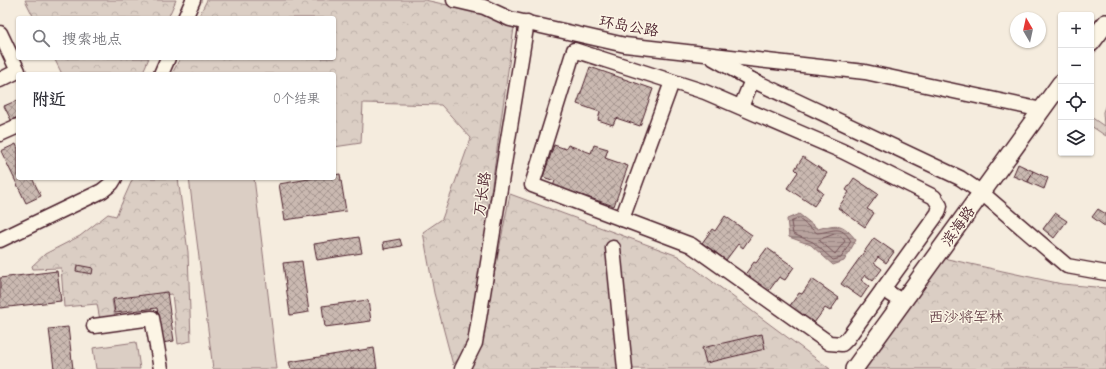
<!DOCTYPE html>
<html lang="zh">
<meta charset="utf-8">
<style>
body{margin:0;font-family:"Comic Neue","LXGW WenKai TC",sans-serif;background:#f2f2f3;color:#2b2b33}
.controls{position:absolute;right:12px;top:12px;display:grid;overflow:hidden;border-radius:4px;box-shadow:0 1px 3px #0004}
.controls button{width:36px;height:36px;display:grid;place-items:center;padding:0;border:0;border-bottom:1px solid #e1e1e2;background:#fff;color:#2b2b33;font:20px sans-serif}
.compass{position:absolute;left:1010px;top:12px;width:36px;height:36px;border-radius:50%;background:#fff;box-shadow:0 1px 3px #0004;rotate:351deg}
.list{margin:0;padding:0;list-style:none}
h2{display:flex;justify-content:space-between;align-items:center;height:52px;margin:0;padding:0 16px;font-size:17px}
h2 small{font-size:13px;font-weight:400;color:#7c7c81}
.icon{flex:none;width:22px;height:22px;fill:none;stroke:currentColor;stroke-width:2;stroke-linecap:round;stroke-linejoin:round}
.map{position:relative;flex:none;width:1106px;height:369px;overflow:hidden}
.search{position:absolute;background:#fff;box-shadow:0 1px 3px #0004;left:16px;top:16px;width:320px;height:44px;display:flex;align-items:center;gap:10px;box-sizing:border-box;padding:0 14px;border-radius:4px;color:#7c7c81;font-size:15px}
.panel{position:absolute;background:#fff;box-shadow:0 1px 3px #0004;left:16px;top:72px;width:320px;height:108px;border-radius:4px}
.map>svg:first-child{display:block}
.green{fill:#dbcec4;stroke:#927678}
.forest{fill:url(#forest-crowns);stroke:#927678}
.water{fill:url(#water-rules);stroke:#8c6e70}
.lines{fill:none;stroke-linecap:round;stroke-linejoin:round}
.shore{stroke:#765459;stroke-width:1}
.building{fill:url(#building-cross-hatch);stroke:#4a1f2b}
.minor-casing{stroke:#4a1f2b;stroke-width:17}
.major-casing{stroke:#4a1f2b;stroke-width:20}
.minor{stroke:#fcf5e5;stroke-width:14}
.major{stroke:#fcf5e5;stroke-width:17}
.labels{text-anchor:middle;stroke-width:3;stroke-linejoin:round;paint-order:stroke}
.street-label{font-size:15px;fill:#4a1f2b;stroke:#fcf5e5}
.park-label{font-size:15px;fill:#6e4b51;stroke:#fcf5e5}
</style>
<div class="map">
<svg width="1106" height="369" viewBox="0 0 1106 369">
<defs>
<pattern id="forest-crowns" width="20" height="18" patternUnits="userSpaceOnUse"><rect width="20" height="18" fill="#dbcec4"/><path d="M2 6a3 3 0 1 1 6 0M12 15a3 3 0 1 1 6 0" fill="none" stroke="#bdb0a9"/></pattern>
<pattern id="water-rules" width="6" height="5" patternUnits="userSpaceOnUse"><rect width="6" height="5" fill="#b8a39e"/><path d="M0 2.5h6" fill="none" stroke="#988481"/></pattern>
<pattern id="building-cross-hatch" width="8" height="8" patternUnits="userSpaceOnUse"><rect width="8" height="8" fill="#cab9b1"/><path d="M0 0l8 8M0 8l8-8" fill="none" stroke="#a69690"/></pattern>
</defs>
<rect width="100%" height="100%" fill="#f5ecde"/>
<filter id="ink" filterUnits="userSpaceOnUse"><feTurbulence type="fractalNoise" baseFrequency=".025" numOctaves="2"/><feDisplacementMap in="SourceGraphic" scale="8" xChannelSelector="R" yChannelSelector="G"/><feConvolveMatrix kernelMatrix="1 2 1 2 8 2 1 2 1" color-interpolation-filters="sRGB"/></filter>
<g filter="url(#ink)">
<g class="green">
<polygon points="1106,104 1106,136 1091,126 1091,117 1104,126 1103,112"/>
<polygon points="189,178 254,178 277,369 213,369"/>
<polygon points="136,342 140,369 96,369 93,348"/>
</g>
<g class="forest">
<polygon points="25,0 176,0 168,18 34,18"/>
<polygon points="207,0 425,0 510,19 514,28 471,334 461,356 453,365 434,293 423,232 442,219 471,138 441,105 363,103 361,143 334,147 334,74 172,74 180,58 334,58 334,18 198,18"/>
<polygon points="54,58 149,58 142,74 62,74"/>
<polygon points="133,178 178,178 188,252 191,341 178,344 172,294 112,300 115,318 100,320 97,304 64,307 61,268 33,269 32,266 45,254 80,236 108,214 116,216"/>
<polygon points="510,194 678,256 830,369 467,369 481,341"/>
<polygon points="943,258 1062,284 1106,288 1106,369 862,369"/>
</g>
<path class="water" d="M799 214 818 229C839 223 842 223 856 240L844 261 833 265 811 245 789 237 787 219Z"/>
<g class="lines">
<g class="shore">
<path d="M799 219 817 233C833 232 840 223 851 241L841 258 833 260 813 242 793 234 791 222Z"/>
<polygon points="835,234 841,236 845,241 835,254 819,240"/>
</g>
</g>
<g class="building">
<polygon points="590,67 653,89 640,126 616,118 613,125 598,120 600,112 577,104"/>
<polygon points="18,100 18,117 11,120 4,106"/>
<polygon points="16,144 18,149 18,178 32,178 41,196 26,203 1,151"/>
<polygon points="554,145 566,149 568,145 591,153 594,145 608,149 605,158 628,166 614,206 553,186 555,181 543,177"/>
<polygon points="803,157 827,173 817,188 823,193 814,206 787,188 798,172 795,169"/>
<polygon points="1018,164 1033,171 1028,182 1013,176"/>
<polygon points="1033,171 1048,178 1044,189 1028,182"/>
<polygon points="340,174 346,211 285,220 279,184 315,178 334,178 334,175"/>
<polygon points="854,178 878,194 867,209 874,213 865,227 838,208 849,192 846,190"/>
<polygon points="1098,209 1106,214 1106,227 1092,217"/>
<polygon points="1055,213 1067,221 1054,238 1043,229"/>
<polygon points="725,216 752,235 743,248 738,244 726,260 702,243 712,229 715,231"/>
<polygon points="359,237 362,253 317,260 314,244"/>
<polygon points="874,238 894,252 886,263 878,257 874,263 882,269 873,281 865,275 861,280 869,286 861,298 841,284"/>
<polygon points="400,239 402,246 384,249 383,242"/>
<polygon points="767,248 794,267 785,280 779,277 768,292 744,276 754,262 756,263"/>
<polygon points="302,261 309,312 290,315 283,263"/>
<polygon points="77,265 93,268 92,274 76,271"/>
<polygon points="57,271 61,301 0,308 0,278"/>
<polygon points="812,279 839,298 830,311 825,308 814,323 789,307 799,293 802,294"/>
<polygon points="167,292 174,341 162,343 157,308 115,313 113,299"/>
<polygon points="368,300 371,321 325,327 322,306"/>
<polygon points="68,327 73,369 54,369 49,329"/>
<polygon points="762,334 765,349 706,363 702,348"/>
<polygon points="374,348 377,369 291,369 289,362"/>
</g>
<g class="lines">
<g class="minor-casing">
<g id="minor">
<polyline points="454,0 484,7 510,19 625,45 865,72 1042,110"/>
<polyline points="185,18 193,0"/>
<polyline points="0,33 18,71 0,80"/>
<polygon points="574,50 705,92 842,151 934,197 940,206 938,213 847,339 842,344 829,343 691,245 532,185"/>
<polyline points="713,58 752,80 960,178 982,193 1067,266 1106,273"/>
<polyline points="161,74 168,58"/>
<polyline points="741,107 752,80"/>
<polyline points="0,134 18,126"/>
<polyline points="622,219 672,82"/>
<polyline points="0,240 102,191 112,183 115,178"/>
<polyline points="613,248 625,369"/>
<polyline points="883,289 903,302"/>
<polyline points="94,326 152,318 161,369"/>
<polyline points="462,369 475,343 527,22"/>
</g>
</g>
<g class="major-casing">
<g id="major">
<polyline points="1091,43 1106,23"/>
<polyline points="854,369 1061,83"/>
</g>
</g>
<use href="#minor" class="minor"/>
<use href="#major" class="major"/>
</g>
</g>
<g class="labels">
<g class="street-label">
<text transform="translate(629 26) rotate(10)" y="5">环岛公路</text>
<text transform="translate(482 194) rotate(-81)" y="5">万长路</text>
<text transform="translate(958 226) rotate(-54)" y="5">滨海路</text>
</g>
<g class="park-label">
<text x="966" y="322">西沙将军林</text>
</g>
</g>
</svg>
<div class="controls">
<button>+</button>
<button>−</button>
<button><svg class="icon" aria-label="locate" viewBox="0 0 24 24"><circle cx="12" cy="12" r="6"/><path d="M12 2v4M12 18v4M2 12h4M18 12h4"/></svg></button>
<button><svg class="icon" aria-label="layers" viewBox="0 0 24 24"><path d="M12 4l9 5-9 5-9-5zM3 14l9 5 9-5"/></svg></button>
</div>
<svg class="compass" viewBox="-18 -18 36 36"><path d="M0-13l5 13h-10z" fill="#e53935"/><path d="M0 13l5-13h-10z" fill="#7c7c81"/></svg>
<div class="search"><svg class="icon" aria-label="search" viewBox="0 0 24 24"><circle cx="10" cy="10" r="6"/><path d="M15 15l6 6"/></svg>搜索地点</div>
<section class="panel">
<h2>附近<small>0个结果</small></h2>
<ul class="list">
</ul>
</section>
</div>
